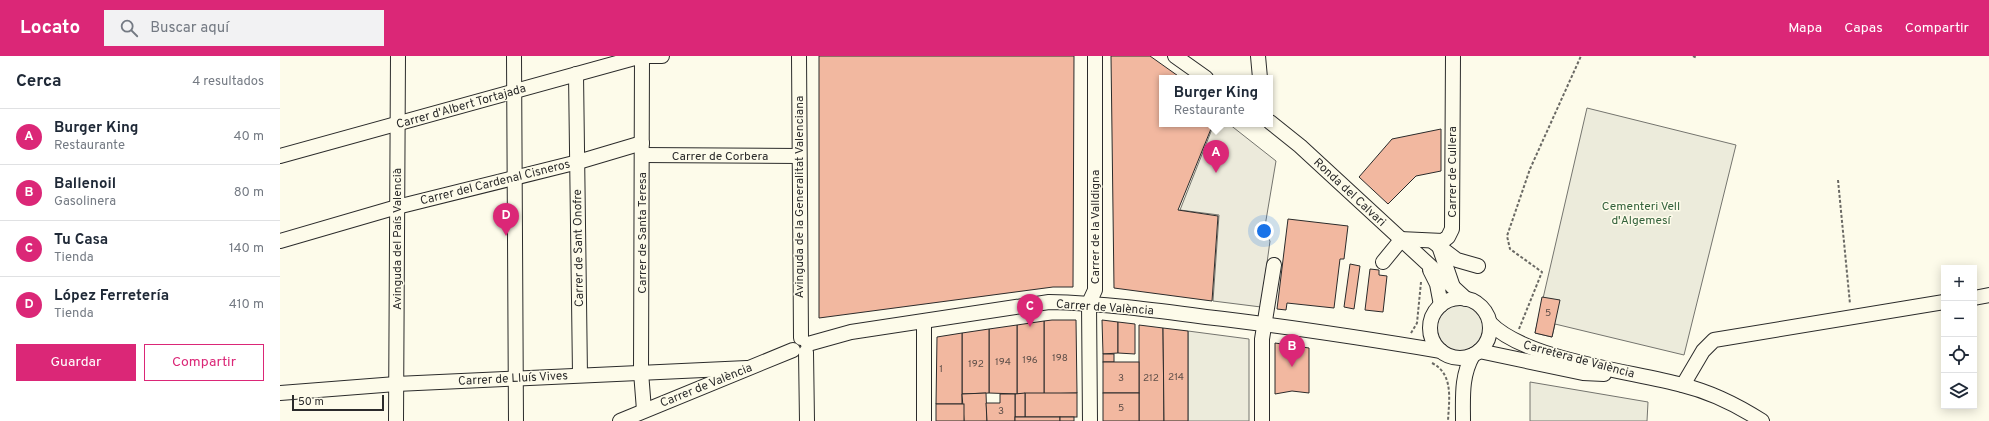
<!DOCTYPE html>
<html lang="es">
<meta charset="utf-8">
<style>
body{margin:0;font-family:Overpass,sans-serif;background:#f2f2f3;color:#1f2937}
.controls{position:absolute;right:12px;bottom:12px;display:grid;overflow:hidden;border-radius:0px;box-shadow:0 2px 10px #0003}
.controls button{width:36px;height:36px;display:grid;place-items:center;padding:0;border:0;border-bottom:1px solid #e0e1e3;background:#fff;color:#1f2937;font:20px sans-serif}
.scale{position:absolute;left:12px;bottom:10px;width:92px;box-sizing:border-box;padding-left:4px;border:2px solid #2b2b2b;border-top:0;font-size:11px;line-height:14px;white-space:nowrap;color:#2b2b2b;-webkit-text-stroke:3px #fdfbea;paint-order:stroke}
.you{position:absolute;left:984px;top:175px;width:14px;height:14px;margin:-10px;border:3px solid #fff;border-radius:50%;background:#1a73e8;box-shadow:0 0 0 6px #1a73e833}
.badge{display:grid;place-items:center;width:26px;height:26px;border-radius:50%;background:#db2777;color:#fff;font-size:13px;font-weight:700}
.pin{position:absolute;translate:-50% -33px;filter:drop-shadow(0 1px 2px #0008)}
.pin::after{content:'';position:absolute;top:21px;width:14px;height:12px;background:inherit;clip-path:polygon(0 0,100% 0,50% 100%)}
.popup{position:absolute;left:879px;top:19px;width:114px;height:52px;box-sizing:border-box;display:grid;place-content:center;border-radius:0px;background:#fff;filter:drop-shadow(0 1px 3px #0005);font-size:13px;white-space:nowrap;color:#747a83}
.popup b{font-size:15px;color:#1f2937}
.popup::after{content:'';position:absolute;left:50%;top:100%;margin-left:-8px;border:8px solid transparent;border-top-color:#fff}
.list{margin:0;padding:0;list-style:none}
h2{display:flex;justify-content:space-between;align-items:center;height:52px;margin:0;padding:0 16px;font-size:17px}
h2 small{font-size:13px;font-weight:400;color:#747a83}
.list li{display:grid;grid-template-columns:26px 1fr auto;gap:12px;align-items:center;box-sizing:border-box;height:56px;padding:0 16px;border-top:1px solid #e0e1e3}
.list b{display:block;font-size:15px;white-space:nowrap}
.list p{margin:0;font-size:13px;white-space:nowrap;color:#747a83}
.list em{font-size:13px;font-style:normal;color:#747a83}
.actions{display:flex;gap:8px;padding:12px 16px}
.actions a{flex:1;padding:9px 0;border:1px solid #db2777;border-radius:0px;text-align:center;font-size:14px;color:#db2777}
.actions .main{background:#db2777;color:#fff}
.icon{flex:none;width:22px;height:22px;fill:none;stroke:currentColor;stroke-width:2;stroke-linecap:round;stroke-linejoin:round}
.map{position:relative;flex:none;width:1709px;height:365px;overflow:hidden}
header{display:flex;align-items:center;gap:24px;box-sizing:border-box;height:56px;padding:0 20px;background:#db2777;color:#fff}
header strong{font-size:19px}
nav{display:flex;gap:22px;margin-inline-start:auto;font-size:14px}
.search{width:280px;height:36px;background:#f2f2f3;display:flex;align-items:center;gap:10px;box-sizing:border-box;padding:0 14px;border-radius:0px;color:#747a83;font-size:15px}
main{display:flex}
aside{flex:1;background:#fff}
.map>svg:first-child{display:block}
.green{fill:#ecebdb;stroke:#74746e}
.parking{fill:#eceadb;stroke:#74746e}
.building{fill:#f2b8a0;stroke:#2b2b2b}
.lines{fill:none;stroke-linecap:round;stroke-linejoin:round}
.minor-casing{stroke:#2b2b2b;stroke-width:16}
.path{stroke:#6a6964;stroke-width:2;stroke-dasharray:3 2;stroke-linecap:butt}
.minor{stroke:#fdfbea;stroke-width:14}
.labels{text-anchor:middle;stroke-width:3;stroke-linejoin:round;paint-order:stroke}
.number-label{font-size:10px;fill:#5d4e48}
.street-label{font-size:12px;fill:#2b2b2b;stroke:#fdfbea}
.park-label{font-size:12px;fill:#34623c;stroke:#fdfbea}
</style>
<header>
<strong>Locato</strong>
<div class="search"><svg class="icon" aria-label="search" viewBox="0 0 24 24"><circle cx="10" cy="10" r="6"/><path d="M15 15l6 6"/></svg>Buscar aquí</div>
<nav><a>Mapa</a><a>Capas</a><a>Compartir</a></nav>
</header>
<main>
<aside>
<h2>Cerca<small>4 resultados</small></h2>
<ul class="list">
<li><span class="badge">A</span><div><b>Burger King</b><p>Restaurante</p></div><em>40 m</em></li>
<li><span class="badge">B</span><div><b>Ballenoil</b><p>Gasolinera</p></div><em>80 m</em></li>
<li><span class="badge">C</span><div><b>Tu Casa</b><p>Tienda</p></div><em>140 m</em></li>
<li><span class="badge">D</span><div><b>López Ferretería</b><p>Tienda</p></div><em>410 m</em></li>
</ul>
<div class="actions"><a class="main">Guardar</a><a>Compartir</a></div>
</aside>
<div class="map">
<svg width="1709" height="365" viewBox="0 0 1709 365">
<rect width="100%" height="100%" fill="#fdfbea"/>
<g class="green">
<polygon points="1307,52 1456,89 1404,299 1275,268 1272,281 1255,277"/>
<circle cx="1180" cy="272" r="23"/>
<polygon points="908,275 969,283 969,365 908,365"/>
<polygon points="1250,326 1368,346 1367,365 1250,365"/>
</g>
<polygon class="parking" points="934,68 949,68 996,105 984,176 990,185 981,251 933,245 939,159 900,154"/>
<g class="building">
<polygon points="539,0 794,0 793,231 773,231 539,262"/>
<polygon points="831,0 870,0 901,22 882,22 882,68 933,68 898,154 938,160 932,245 834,232"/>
<polygon points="1161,73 1161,115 1136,120 1108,148 1079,121 1112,83"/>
<polygon points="1008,163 1068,170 1064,203 1060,203 1054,252 1007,247 1006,254 997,253"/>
<polygon points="1070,208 1080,210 1074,253 1064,251"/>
<polygon points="1090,213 1099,214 1099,219 1107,220 1103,256 1085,254"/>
<polygon points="1262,241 1280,244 1272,281 1255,277"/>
<polygon points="772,264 796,264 797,337 764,338 764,265"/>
<polygon points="822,264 838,266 838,297 823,298"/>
<polygon points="764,265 764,338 737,338 737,269"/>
<polygon points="838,266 855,268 855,298 838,297"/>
<polygon points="737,269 737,338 709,337 709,273"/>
<polygon points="859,269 883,272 884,365 859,365"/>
<polygon points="883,272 908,275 908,365 884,365"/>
<polygon points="709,273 709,337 682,338 682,277"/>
<polygon points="682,277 682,348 656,348 657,281"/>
<polygon points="995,287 1029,292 1029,337 1012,335 995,338"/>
<rect x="823" y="298" width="11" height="8"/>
<rect x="823" y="306" width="36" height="31"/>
<polygon points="706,337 707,365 684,365 682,338"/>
<rect x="745" y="337" width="52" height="24"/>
<polygon points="745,337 745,361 735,361 735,338"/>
<rect x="823" y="337" width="36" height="28"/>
<polygon points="720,338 735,338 735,365 707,365 706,347 720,347"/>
<rect x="656" y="348" width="28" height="17"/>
<rect x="735" y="361" width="45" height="4"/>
<rect x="780" y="361" width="14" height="4"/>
</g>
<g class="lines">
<g class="minor-casing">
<g id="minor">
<polyline points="234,0 236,365"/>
<polyline points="362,0 361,316 364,354"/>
<polyline points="519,0 521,282"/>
<polyline points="895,0 926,22"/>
<polyline points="978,0 980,22"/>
<polyline points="296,18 300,319"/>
<polyline points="990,66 1020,90 1186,243"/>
<polyline points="362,99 519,100"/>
<polyline points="0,100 362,0 382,0"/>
<polyline points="1120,183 1163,185 1168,181 1172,173 1173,0"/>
<polyline points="0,185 117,151 298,106 362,87"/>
<polyline points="1152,185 1177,204 1198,210"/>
<polyline points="1159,190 1173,231"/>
<polyline points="1103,206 1121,184"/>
<polyline points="1150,214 1157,228 1161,249"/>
<polyline points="1694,242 1709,239"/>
<circle cx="1180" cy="272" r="30"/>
<polyline points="644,266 644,365"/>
<path d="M1210 267C1246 304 1350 315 1402 329 1431 336 1457 349 1482 365"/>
<path d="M528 288 571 276 769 246C822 247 874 254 926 261 1005 270 1083 282 1161 295"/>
<polyline points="1199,295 1303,317 1324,318"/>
<polyline points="526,296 527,365"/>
<polyline points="1403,329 1423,295 1434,284 1664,246"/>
<polyline points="0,337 116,328 467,312"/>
<polyline points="116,365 118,0"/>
<polyline points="340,365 513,294"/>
<polyline points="810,365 809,247 815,234 815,0"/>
<polyline points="982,365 982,283 994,209"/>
<path d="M1183 365C1183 341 1181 320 1193 299"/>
</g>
</g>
<g class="path">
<polyline points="1413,0 1417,2"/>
<polyline points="1558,124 1570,248"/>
<polyline points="1239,273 1262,216 1230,193 1227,180 1250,113 1301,0"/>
<polyline points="1131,277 1137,267 1141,226"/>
<path d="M1152 307C1174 318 1169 344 1168 365"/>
</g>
<use href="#minor" class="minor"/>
</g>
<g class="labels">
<g class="number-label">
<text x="1268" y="260">5</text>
<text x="780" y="305">198</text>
<text x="750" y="307">196</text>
<text x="723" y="309">194</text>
<text x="696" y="311">192</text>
<text x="661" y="316">1</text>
<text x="896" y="324">214</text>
<text x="841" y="325">3</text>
<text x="871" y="325">212</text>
<text x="841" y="355">5</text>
<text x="721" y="358">3</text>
</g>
<g class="street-label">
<text transform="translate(181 50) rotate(-16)" y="4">Carrer d'Albert Tortajada</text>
<text x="440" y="104">Carrer de Corbera</text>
<text transform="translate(1172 116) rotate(-90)" y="4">Carrer de Cullera</text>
<text transform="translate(215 126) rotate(-14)" y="4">Carrer del Cardenal Cisneros</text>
<text transform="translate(1070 136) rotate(43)" y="4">Ronda del Calvari</text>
<text transform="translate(519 141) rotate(-90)" y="4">Avinguda de la Generalitat Valenciana</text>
<text transform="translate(815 171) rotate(-90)" y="4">Carrer de la Valldigna</text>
<text transform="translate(362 177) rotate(-90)" y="4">Carrer de Santa Teresa</text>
<text transform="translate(117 183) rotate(-90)" y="4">Avinguda del País Valencià</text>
<text transform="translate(298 192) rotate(-91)" y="4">Carrer de Sant Onofre</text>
<text transform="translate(825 251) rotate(4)" y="4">Carrer de València</text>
<text transform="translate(1299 303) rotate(15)" y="4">Carretera de València</text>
<text transform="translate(233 322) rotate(-3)" y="4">Carrer de Lluís Vives</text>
<text transform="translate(426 329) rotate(-22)" y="4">Carrer de València</text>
</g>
<g class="park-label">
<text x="1361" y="154">Cementeri Vell<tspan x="1361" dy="14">d'Algemesí</tspan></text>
</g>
</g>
</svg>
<div class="controls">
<button>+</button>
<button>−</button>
<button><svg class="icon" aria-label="locate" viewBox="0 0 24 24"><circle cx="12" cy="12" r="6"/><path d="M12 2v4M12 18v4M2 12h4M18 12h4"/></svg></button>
<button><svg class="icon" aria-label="layers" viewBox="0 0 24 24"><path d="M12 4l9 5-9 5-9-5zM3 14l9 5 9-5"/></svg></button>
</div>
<div class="scale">50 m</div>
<div class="you"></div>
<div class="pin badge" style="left:936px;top:117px">A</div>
<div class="popup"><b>Burger King</b>Restaurante</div>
<div class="pin badge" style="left:1012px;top:311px">B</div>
<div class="pin badge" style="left:750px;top:271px">C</div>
<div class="pin badge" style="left:226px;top:180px">D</div>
</div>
</main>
